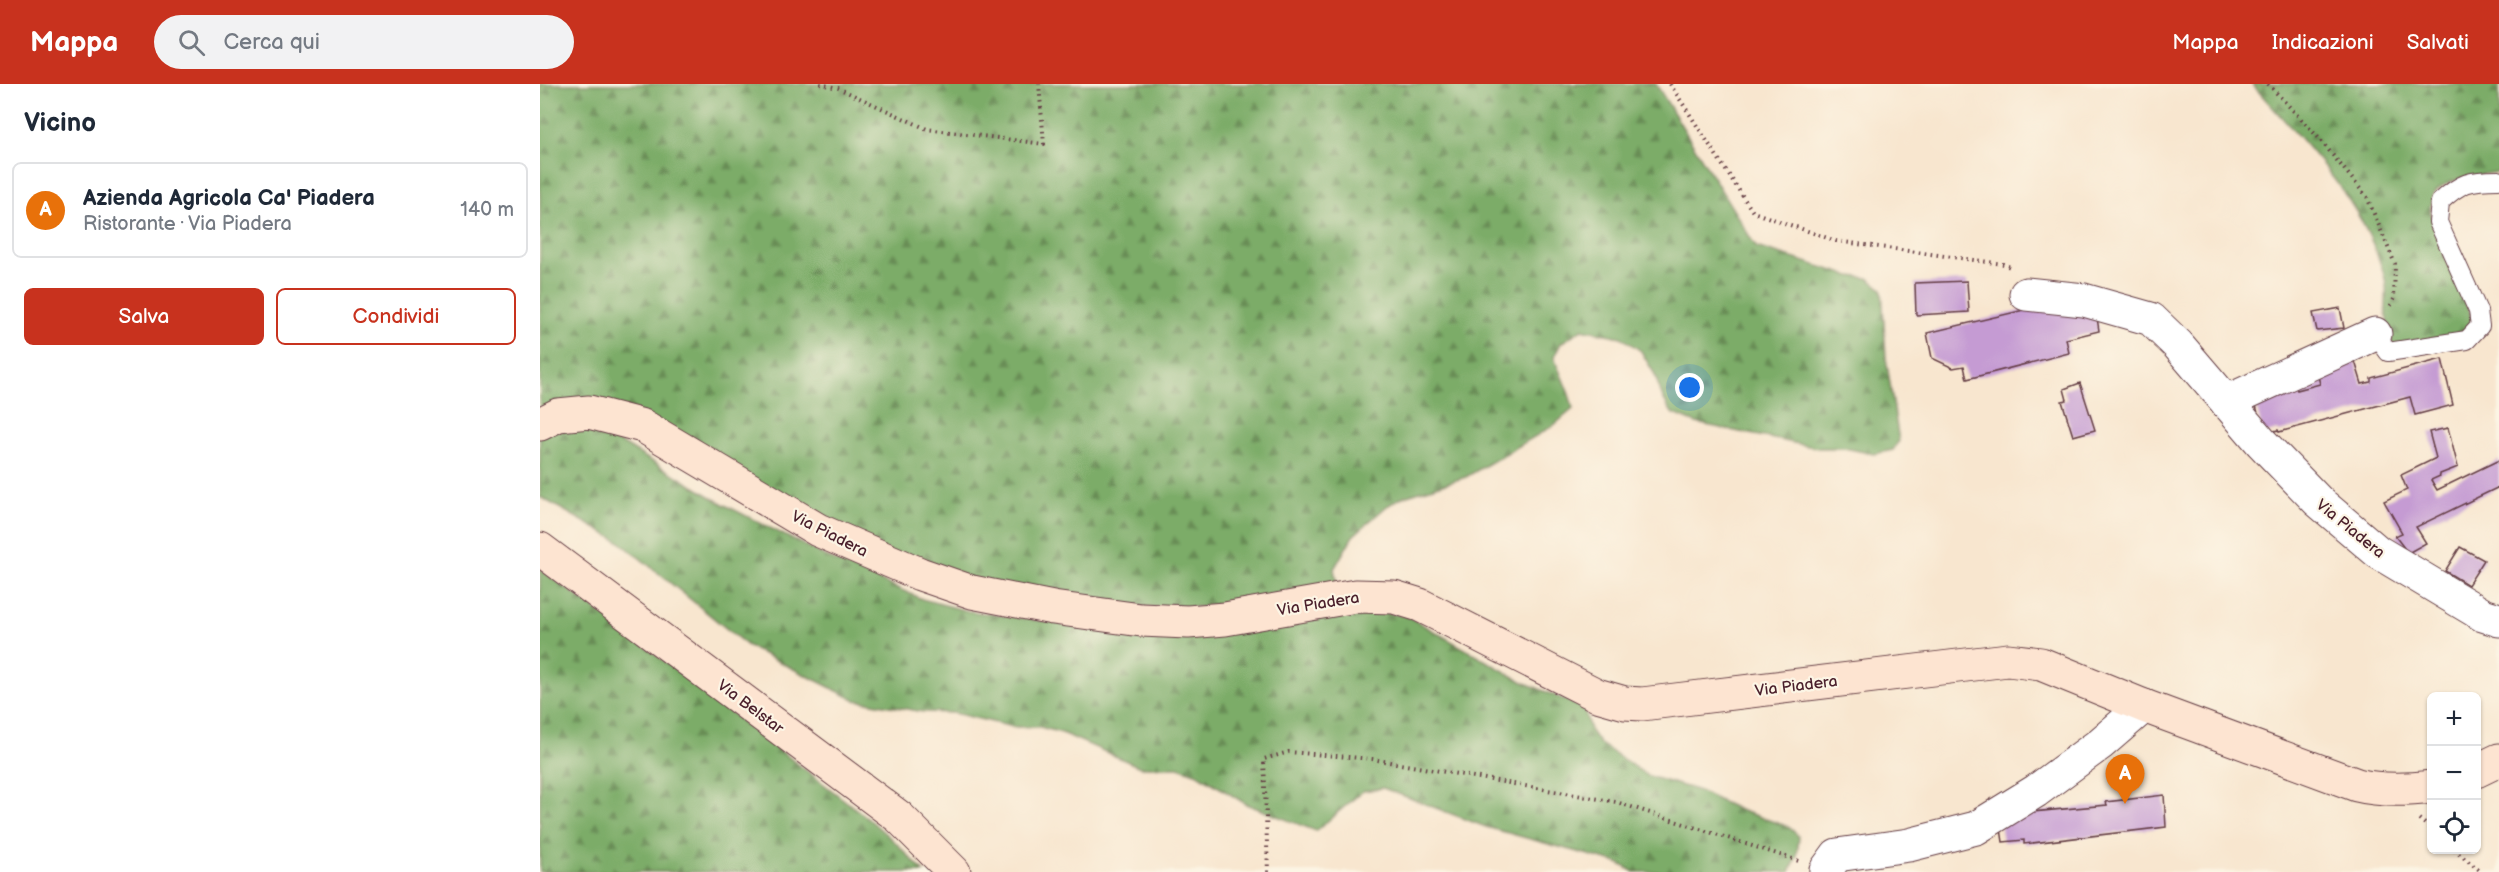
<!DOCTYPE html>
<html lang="it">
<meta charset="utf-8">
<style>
body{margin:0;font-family:"Balsamiq Sans",sans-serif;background:#f2f2f3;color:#1f2937}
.controls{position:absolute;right:18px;bottom:18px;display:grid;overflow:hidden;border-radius:9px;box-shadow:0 2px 4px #0004}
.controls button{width:54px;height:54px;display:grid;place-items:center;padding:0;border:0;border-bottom:2px solid #e0e1e3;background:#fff;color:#1f2937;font:30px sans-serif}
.you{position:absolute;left:1150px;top:304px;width:21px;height:21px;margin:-15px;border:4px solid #fff;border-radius:50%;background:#1a73e8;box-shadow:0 0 0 9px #1a73e833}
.badge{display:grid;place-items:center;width:39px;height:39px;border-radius:50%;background:#c8321e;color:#fff;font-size:20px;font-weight:700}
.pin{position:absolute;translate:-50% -50px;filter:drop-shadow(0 2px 3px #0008)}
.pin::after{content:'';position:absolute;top:32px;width:21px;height:18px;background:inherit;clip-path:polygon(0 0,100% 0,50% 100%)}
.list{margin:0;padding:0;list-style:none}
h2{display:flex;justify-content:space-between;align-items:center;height:78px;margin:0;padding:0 24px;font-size:26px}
h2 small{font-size:20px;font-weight:400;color:#747a83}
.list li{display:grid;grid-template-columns:39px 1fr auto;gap:18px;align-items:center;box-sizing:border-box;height:96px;margin:0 12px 12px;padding:0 12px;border:2px solid #e0e1e3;border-radius:9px}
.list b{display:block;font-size:22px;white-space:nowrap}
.list p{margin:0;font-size:20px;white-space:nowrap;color:#747a83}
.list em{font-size:20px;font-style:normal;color:#747a83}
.actions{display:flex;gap:12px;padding:18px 24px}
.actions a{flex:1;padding:14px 0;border:2px solid #c8321e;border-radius:9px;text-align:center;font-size:21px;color:#c8321e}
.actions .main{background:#c8321e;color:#fff}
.icon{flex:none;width:33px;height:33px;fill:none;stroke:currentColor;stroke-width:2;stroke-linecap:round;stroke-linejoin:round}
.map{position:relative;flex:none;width:1959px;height:788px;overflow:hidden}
header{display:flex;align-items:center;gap:36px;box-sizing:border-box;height:84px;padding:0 30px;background:#c8321e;color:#fff}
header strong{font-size:28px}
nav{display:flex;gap:33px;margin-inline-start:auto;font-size:21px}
.search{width:420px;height:54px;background:#f2f2f3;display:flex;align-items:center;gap:15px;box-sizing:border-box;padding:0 21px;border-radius:33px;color:#747a83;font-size:22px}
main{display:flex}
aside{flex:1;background:#fff}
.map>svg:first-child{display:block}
.forest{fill:url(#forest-firs);stroke:#626649;stroke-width:1.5}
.building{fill:#c59bd3}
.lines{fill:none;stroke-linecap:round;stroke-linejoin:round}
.lane-casing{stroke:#643d44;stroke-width:20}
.street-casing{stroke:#643d44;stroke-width:35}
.secondary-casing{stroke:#643d44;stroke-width:35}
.path{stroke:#643d44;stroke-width:4;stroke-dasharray:1.5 4.5;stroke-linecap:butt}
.lane{stroke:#fff;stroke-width:18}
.street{stroke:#fff;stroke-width:33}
.secondary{stroke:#fde4d1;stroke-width:33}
.labels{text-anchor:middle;stroke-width:4.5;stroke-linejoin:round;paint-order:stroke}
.street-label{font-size:16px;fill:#4a1f2b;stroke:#fcf5e5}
</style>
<header>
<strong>Mappa</strong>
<div class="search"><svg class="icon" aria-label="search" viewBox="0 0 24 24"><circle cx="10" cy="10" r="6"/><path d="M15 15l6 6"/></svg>Cerca qui</div>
<nav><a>Mappa</a><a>Indicazioni</a><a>Salvati</a></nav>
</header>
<main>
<aside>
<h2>Vicino<small></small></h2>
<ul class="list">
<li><span class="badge" style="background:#e8710a">A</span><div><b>Azienda Agricola Ca' Piadera</b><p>Ristorante · Via Piadera</p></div><em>140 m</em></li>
</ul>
<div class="actions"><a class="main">Salva</a><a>Condividi</a></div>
</aside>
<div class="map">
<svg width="1959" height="788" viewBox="0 0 1959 788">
<defs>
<pattern id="forest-firs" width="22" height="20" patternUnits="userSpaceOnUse" patternTransform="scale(1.5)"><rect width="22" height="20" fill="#7bac67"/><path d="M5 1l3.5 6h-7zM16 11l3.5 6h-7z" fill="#678b55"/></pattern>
</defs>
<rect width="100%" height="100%" fill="#fcf5e5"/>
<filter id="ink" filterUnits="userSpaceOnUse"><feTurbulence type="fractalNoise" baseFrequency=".0167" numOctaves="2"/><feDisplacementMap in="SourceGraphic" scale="12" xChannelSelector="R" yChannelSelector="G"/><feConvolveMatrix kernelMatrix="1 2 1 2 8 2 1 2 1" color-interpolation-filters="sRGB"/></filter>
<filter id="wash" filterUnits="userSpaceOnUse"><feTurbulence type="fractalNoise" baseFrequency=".008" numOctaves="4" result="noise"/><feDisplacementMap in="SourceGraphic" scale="24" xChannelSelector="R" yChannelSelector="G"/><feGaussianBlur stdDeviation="1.35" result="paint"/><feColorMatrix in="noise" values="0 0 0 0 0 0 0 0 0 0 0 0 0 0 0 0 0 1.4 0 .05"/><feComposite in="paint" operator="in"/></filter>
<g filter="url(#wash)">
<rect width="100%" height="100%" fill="#f8e6cf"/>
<g class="forest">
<path d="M0 0H1116L1216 163 1311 192 1328 194 1342 205 1346 274 1359 357 1353 366 1334 370 1304 364H1278L1156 339 1132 329 1123 314 1114 289 1101 267 1081 253 1042 245 1021 259 1014 273C1020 291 1030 307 1033 325L1013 342 926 393 864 412 847 422 813 452 794 485 797 500 663 523H574L385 489 97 336 0 322Z"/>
<path d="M1712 0H1959V88C1931 92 1878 95 1893 137L1931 231V241L1922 250 1853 263C1851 252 1848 242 1846 231 1845 219 1848 206 1845 195 1825 116 1763 59 1712 0Z"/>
<polygon points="47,344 83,360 185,421 293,476 382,515 428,527 601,550 811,521 869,533 983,598 1044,624 1050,646 1059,659 1108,692 1157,706 1199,726 1249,743 1259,753 1257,772 1250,788 1094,788 1078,779 946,743 843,704 823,707 776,747 706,720 658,690 638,683 600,683 522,649 500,643 473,643 414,629 384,628 315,616 208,562 80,458 0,413 0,350 13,347"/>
<polygon points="0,485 80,543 329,735 356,759 384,788 0,788"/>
</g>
<g id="blocks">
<g class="building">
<polygon points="1427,197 1429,228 1376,231 1375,199"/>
<polygon points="1505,221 1556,227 1559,247 1526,255 1529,269 1427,295 1424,282 1413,284 1392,274 1387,249"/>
<polygon points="1800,224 1804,244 1777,247 1773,229"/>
<polygon points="1814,274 1822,300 1831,298 1831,294 1902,275 1913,321 1875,331 1870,313 1739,348 1738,346 1723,350 1714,313 1755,300 1757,306 1780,300 1776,284"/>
<polygon points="1540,299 1555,346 1533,352 1522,317 1527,316 1524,305"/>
<polygon points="1908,344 1918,383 1900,390 1900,392 1891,396 1897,406 1959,376 1959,403 1876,443 1886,459 1868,469 1855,452 1862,449 1844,417 1867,406 1861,391 1896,374 1889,348"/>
<polygon points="1920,463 1944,476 1928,501 1905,487"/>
<polygon points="1624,711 1626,743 1484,760 1484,756 1463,758 1460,738 1481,729 1567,721 1566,718"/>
</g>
</g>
</g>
<g filter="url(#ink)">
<use href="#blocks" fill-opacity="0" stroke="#643d44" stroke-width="1.5"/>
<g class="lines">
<g class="lane-casing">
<path id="lane" d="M1835 250 1848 268 1927 256 1940 242 1938 227 1898 138 1900 118C1921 98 1930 96 1959 96"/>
</g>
<g class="street-casing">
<g id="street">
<polyline points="1486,210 1544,216 1611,235 1638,261 1721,358 1778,417 1838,468 1943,531 1959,536"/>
<polyline points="1688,320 1699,312 1835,250"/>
<polyline points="1287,788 1286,786 1297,771 1369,761 1436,744 1496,707 1560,660 1604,622"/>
</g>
</g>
<g class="secondary-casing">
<g id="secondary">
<path d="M0 340 18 331 49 328 103 342 278 446 380 490 432 508 513 524 601 536 648 538 685 535 816 512 854 513 880 521 1057 611 1085 619 1102 620 1468 576 1501 580 1604 622 1817 701C1841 707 1867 706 1892 703"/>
<polyline points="0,465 359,733 414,788"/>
<polyline points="1936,687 1959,676"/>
</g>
</g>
<g class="path">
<polyline points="280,0 298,4 387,45 504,60 499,0"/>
<polyline points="1130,0 1213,128 1296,157 1463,180 1470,183"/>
<polyline points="1728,0 1777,52 1827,113 1855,180 1854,215 1849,225"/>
<polyline points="1879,735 1892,746"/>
<polyline points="1914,766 1942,788"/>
<polyline points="728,788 724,675 749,668 832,675 1076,718 1259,777"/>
</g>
<use href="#lane" class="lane"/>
<use href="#street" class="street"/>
<use href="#secondary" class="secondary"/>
</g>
</g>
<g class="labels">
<g class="street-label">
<text transform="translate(1811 444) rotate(39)" y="6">Via Piadera</text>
<text transform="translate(290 449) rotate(27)" y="6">Via Piadera</text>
<text transform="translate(778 519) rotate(-9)" y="6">Via Piadera</text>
<text transform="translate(1256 601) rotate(-7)" y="6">Via Piadera</text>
<text transform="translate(211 622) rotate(37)" y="6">Via Belstar</text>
</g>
</g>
</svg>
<div class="controls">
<button>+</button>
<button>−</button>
<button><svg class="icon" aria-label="locate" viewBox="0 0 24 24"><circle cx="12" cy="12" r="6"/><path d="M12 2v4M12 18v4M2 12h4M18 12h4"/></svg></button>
</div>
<div class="you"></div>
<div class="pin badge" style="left:1585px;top:720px;background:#e8710a">A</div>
</div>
</main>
